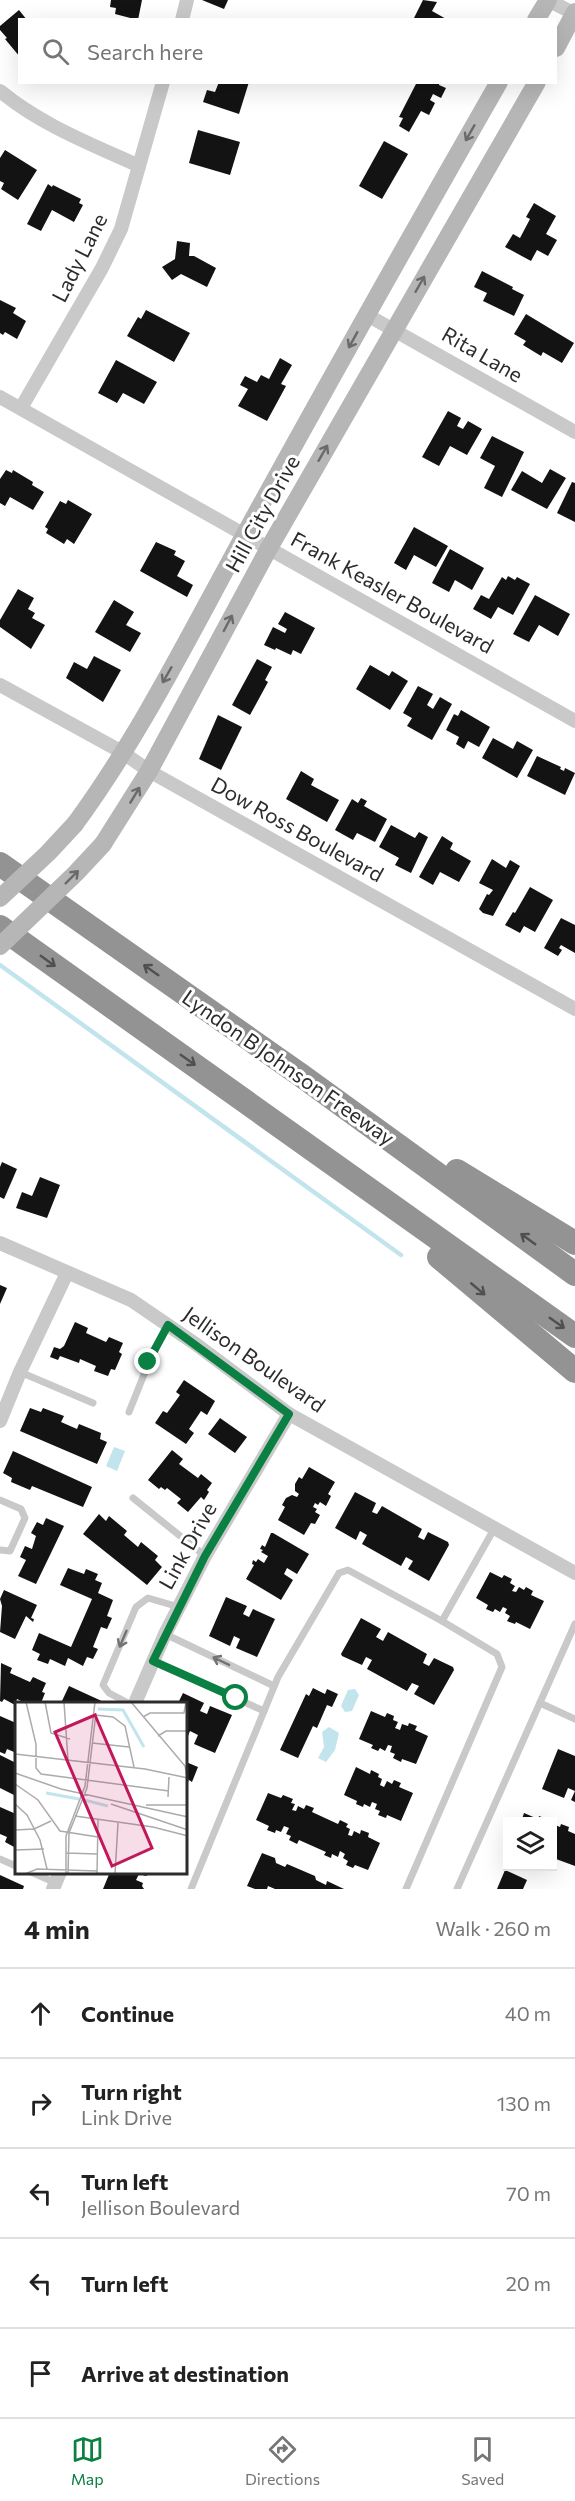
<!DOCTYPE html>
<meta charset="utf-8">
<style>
body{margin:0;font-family:Commissioner,sans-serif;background:#f6f6f6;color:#222}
.controls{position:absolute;right:18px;bottom:18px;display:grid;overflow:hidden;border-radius:0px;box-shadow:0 6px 24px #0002}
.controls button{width:54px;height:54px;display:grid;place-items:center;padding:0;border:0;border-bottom:2px solid #e0e0e0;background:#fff;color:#222;font:30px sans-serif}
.stop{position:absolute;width:18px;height:18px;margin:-14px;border:4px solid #0b8043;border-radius:50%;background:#fff}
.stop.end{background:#0b8043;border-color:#fff;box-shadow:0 2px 6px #0008}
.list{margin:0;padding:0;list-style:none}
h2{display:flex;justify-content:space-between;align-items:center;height:78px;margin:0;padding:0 24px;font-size:26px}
h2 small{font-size:20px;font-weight:400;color:#767676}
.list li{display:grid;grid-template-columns:39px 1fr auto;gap:18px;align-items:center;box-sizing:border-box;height:90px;padding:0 24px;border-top:2px solid #e0e0e0}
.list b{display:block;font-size:22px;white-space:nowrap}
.list p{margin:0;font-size:20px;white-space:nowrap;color:#767676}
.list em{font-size:20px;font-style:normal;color:#767676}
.icon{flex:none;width:33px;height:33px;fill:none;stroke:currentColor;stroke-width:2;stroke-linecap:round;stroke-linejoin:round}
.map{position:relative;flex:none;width:575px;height:1889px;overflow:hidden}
.search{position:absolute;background:#fff;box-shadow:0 6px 24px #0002;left:18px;right:18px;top:18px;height:66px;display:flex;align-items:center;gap:15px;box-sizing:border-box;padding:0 21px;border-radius:0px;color:#767676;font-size:22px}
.sheet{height:528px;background:#fff}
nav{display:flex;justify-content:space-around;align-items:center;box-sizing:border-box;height:84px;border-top:2px solid #e0e0e0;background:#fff;font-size:16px;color:#767676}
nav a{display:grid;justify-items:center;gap:3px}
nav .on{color:#0b8043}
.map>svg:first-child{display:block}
.water{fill:#c2e4ed}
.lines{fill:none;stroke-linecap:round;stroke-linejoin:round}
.stream{stroke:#c2e4ed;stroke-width:4.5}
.building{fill:#131313}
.lane{stroke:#c9c9c9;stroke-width:7}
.street{stroke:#c9c9c9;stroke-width:14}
.secondary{stroke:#b6b6b6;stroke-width:18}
.highway{stroke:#939393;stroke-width:24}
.secondary-bridge{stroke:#b6b6b6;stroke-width:18}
.oneway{stroke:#6a6a6a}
.oneway2{stroke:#505050}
.oneway3{stroke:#737373}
.route{stroke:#0b8043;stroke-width:8}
.labels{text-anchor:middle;stroke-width:6;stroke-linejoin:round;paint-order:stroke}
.street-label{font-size:21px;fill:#2c2c2c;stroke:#fff}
.inset-river{fill:none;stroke:#c2e4ed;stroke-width:3}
.inset-road{fill:none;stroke:#ababab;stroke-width:1.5}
.view{fill:#c2185b;fill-opacity:0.15;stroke:#c2185b;stroke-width:3}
.inset-edge{fill:none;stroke:#2c2c2c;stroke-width:3}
</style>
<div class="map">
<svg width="575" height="1889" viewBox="0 0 575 1889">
<rect width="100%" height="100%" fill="#fff"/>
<g class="water">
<polygon points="114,1447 125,1451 117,1471 106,1466"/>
<polygon points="355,1689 359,1695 352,1711 345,1712 341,1706 348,1690"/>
<polygon points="329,1727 339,1733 335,1750 326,1762 318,1758 324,1747 322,1732"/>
</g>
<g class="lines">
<polyline class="stream" points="0,965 401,1255"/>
</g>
<g class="building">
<polygon points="111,0 142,0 138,20 115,14 116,8 110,7"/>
<polygon points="202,0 228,0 224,9"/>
<polygon points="423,0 437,2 432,11 448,20 413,20"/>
<polygon points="19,10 27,20 20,20 20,57 5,39 7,38 0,30 0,26"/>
<polygon points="219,82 249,82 239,114 203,102 207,90 215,92"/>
<polygon points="417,82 440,82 439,85 446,88 441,98 433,94 430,100 435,103 429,115 421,111 409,132 399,126 403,118 399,117"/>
<polygon points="198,130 240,142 230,175 189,163"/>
<polygon points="384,141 408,154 382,199 359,186"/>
<polygon points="5,150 37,170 18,200 1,189 4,183 0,181 0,158"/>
<polygon points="48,184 52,187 53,185 81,199 79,203 83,205 74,222 52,210 41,231 27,224"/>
<polygon points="534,203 556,216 546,234 557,240 548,256 537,250 531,261 505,247 513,234 520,238 530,219 526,217"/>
<polygon points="177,241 190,243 189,256 194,256 216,268 207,287 181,274 172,280 162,267 175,259"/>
<polygon points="482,271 513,287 512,289 524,295 514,316 483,301 487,293 474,287"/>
<polygon points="0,300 16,308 13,313 26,321 17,339 5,332 3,335 0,333"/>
<polygon points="146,310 190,333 174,362 127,336 138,317 141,319"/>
<polygon points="526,314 574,343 562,363 543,352 541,356 523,345 526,341 514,334"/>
<polygon points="280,358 292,365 281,384 286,386 267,421 238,406 248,389 240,385 245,376 257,382 261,375 269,379"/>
<polygon points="116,360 157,382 144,404 123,393 117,403 98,393"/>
<polygon points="448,411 461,418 457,426 463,429 468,421 482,429 467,455 450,446 439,466 422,457"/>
<polygon points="492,436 524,452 502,497 484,488 495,466 480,458"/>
<polygon points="550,469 566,478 547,509 511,490 522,471 542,483"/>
<polygon points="6,470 12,473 13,470 33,482 32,485 44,492 33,510 10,497 5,506 0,503 0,479"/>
<polygon points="572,482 575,483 575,522 557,513"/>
<polygon points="68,500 92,514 74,544 67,539 64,544 46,533 48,529 45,527 60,501 66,504"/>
<polygon points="414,527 448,546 436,567 414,555 406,570 394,563"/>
<polygon points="156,542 176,551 174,555 185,561 177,576 193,585 187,597 140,571"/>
<polygon points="450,549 484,568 472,590 455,580 449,592 432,583"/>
<polygon points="508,576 515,580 517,577 530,584 513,615 498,607 491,619 473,609 481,595 489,599 502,577 506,580"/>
<polygon points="18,589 34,598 28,609 35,613 32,618 45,625 31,649 0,627 0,620"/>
<polygon points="535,595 570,614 558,636 539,625 529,642 513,634"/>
<polygon points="114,600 134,612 126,625 141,633 130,652 95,632"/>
<polygon points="285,612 315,628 301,654 293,650 291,655 276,648 275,650 264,645 273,627 285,633 287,629 278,624"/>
<polygon points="94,656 121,670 103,702 66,678 74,662 87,669"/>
<polygon points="257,659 272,667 265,680 268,682 250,715 232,705"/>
<polygon points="370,665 389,676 392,671 408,681 390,710 356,689"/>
<polygon points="418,686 433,694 427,705 433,709 440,697 452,704 432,740 407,726 412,718 403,713"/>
<polygon points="461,710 490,727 479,747 468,741 464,749 456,744 459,737 446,730 454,714 458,716"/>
<polygon points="218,715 242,727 221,770 199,759"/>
<polygon points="493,738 513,749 517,741 533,750 517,778 482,758"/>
<polygon points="537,756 561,767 560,769 564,771 565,768 575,773 565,795 527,776"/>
<polygon points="301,771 314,779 311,785 339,800 327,822 286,799"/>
<polygon points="361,798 367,801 364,806 387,819 375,842 357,833 353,840 335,830 352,799 358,803"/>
<polygon points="391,825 415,838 419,832 428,837 411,873 395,865 399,858 379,847"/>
<polygon points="442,836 453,843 450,849 471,861 459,882 440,872 433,885 419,877"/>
<polygon points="492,859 506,868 510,860 520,866 493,916 483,913 479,909 487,894 489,895 493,890 479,883"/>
<polygon points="530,887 553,900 535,932 524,926 520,933 505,925 513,912 515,913"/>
<polygon points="561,918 575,925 575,953 561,945 559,948 562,950 558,956 544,948"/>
<polygon points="2,1162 17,1169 4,1199 0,1197 0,1167"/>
<polygon points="40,1177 60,1185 47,1218 16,1208 22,1192 32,1196"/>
<polygon points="0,1285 7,1288 0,1304"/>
<polygon points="75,1322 88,1328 86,1333 106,1342 109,1337 123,1343 119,1352 122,1354 115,1370 111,1369 108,1376 94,1371 96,1366 80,1359 79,1363 60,1356 58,1360 50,1357 54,1347 60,1349 64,1346"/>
<polygon points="184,1380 215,1401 207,1415 201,1411 189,1429 194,1433 186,1444 155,1423 163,1411 167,1413 180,1395 176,1392"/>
<polygon points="30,1408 41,1412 43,1408 64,1416 61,1422 77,1429 79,1424 101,1433 100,1439 107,1442 97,1464 20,1431"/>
<polygon points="220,1418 247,1437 235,1453 208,1434"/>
<polygon points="172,1450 183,1459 179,1464 198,1478 201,1474 212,1483 207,1490 209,1492 204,1500 201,1497 188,1512 177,1503 181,1499 167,1488 165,1490 161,1487 159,1489 148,1480"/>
<polygon points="13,1451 92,1487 83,1507 32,1486 30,1490 11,1482 12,1478 3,1473"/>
<polygon points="309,1467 335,1482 328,1494 331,1496 326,1506 320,1502 318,1505 315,1503 313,1507 317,1509 315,1512 320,1515 315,1524 311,1523 304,1535 278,1520 285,1507 282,1505 286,1498 292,1495 297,1497 299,1494 295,1491 295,1484 299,1477 302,1479"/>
<polygon points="355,1492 376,1503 372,1512 377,1514 382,1506 422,1529 418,1537 424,1540 428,1532 448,1542 449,1545 429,1581 408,1569 413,1561 406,1557 401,1566 362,1544 367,1535 360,1531 356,1540 335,1528"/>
<polygon points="99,1514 106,1521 109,1516 127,1531 124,1535 138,1547 141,1542 158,1556 155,1560 162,1567 147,1585 83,1534"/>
<polygon points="46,1518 64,1526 36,1584 18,1576 26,1560 20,1557 25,1546 32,1549 36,1536 31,1533 37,1522 43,1525"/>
<polygon points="271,1533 273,1533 309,1554 297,1574 287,1568 284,1574 293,1580 281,1600 246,1579 254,1565 252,1564 253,1560 256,1562 258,1559 264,1563 268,1556 261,1552 263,1550 260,1549 262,1545 265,1547"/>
<polygon points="68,1568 84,1574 86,1569 98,1574 95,1580 102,1583 98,1593 113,1600 107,1616 112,1618 107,1629 101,1627 93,1647 98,1649 93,1659 87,1657 83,1666 68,1658 65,1666 50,1659 48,1664 37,1660 40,1654 32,1650 39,1633 71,1647 92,1599 60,1585"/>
<polygon points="490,1572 502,1578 504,1575 512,1579 510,1583 515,1586 512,1591 516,1592 519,1587 524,1590 526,1587 533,1591 531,1595 544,1601 530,1629 516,1622 515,1624 507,1621 510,1616 505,1613 507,1609 503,1607 500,1612 495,1609 493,1612 486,1609 488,1605 476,1598"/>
<polygon points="4,1590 37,1605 31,1618 34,1619 33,1622 26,1616 15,1639 0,1632 2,1606 0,1599"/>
<polygon points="226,1597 247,1606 243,1614 249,1617 253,1609 275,1619 257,1657 236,1648 240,1639 234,1636 230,1646 209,1636"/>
<polygon points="361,1618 381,1629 376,1637 383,1641 388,1632 427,1654 423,1663 429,1666 434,1658 453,1667 454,1670 434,1705 414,1694 419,1686 412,1683 407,1691 367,1669 372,1660 366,1657 362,1665 342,1656 341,1654"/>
<polygon points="1,1663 12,1668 10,1673 30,1682 33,1677 46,1683 42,1692 45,1693 41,1703 25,1703 17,1699 15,1705 4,1699 2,1702 0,1701"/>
<polygon points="69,1686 106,1703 61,1703"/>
<polygon points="313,1688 325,1694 327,1689 338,1694 332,1707 327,1705 317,1728 313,1726 298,1758 280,1750 306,1694 309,1696"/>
<polygon points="183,1693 204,1703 200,1711 207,1714 210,1706 232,1715 215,1753 194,1744 198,1735 190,1731 186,1741 186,1703 178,1703"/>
<polygon points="371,1711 385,1717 387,1713 394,1716 393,1720 398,1722 395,1728 400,1730 402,1724 408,1726 409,1723 417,1726 415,1730 428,1736 416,1764 402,1759 401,1762 393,1758 395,1754 390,1752 392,1746 388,1745 385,1751 380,1748 378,1751 371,1748 373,1745 359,1739"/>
<polygon points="0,1716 16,1723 16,1746 14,1752 7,1749 5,1754 0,1752"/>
<polygon points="558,1749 575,1756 575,1802 571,1800 575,1791 568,1788 564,1798 542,1789"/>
<polygon points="0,1755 16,1763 16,1796 0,1788"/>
<polygon points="186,1762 198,1767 192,1782 189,1780 186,1786"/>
<polygon points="356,1767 370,1774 371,1770 379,1774 378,1777 382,1779 380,1785 384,1787 387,1781 392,1784 394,1780 401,1783 399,1787 413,1793 401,1821 387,1815 386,1818 378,1815 380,1811 375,1809 377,1804 372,1802 370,1807 364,1804 363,1807 356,1804 357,1801 344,1795"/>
<polygon points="268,1793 281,1798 283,1795 293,1799 291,1803 295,1804 292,1810 296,1811 298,1806 304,1809 306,1805 314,1808 312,1812 338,1824 340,1820 348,1824 346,1827 350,1829 348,1835 352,1836 354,1831 360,1834 361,1830 369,1833 368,1837 380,1843 368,1870 355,1865 353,1868 346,1865 348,1861 343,1858 345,1854 340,1851 338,1857 332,1854 331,1858 324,1855 326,1852 299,1840 297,1844 289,1840 291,1836 286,1834 289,1828 284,1826 281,1832 276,1830 275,1833 267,1830 269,1826 256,1820"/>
<polygon points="0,1807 16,1814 16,1848 5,1842 7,1837 0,1834"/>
<polygon points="524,1813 538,1819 539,1816 547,1819 545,1822 521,1822"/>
<polygon points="561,1824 569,1827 568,1831 575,1834 575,1866 556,1859 555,1863 552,1862 552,1831 555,1825 560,1827"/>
<polygon points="262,1853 275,1858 276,1863 285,1867 287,1864 315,1876 316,1880 326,1885 327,1881 344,1889 275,1889 268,1886 267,1889 255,1889 247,1886"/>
<polygon points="505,1870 527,1880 523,1889 497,1889"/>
<polygon points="110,1872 152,1872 146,1876 139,1874 136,1880 143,1883 142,1886 144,1889 103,1889"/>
<polygon points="0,1875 24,1886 23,1889 0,1889"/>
</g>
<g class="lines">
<g class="lane">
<polyline points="20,1372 93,1403"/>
<polyline points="129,1412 151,1357 168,1325"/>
<polyline points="133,1498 205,1556"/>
<polyline points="0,1500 21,1509 25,1518 10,1551 0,1550"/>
<polyline points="442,1621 494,1529"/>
<polyline points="165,1634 274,1686"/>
<polyline points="153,1661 264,1711"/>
<polyline points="128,1703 109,1693 103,1685 136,1607 148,1598 179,1607"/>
<polyline points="540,1703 575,1719"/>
<polyline points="0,1859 16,1866"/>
<polyline points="31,1872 56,1883"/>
<polyline points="191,1889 278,1677 339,1573 348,1570 442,1621 497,1654 502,1667 406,1889"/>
<polyline points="457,1889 575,1624"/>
</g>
<g class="street">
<polyline points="548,0 575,14"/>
<polyline points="182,20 187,0"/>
<path d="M0 91C41 125 91 144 139 166"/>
<polyline points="367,315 575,432"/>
<polyline points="0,397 575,721"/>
<polyline points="21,408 102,268 121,229 163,82"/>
<polyline points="0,685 122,752 149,771 575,1009"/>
<polyline points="0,1243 131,1300 197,1345 289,1414 575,1573"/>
<polyline points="0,1421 20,1372 67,1273"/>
<polyline points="135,1703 165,1634 205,1556 289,1414"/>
<polyline points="53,1889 60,1872"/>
</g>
<g class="secondary">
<polyline points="536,20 548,0"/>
<polyline points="556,48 575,12"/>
<path d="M75 824C141 734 191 632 245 534 328 383 413 232 499 82"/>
<polyline points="103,844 149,771 269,548 537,82"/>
</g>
<g class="highway">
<polyline points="0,864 302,1076 575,1274"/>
<polyline points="0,927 575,1336"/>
<polyline points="457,1171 575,1243"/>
<polyline points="439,1257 575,1371"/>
</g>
<g class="secondary-bridge">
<polyline points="0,898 48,853 75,824"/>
<polyline points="0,946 76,873 103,844"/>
</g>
</g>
<defs><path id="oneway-shaft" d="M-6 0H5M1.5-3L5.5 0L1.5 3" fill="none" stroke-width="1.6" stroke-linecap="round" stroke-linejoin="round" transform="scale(1.5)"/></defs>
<g class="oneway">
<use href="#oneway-shaft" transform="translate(470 133) rotate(120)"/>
<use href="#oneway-shaft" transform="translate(420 284) rotate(-60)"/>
<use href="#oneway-shaft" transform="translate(353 340) rotate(119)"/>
<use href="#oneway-shaft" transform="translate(323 453) rotate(-60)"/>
<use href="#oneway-shaft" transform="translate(228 623) rotate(-62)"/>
<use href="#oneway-shaft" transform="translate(167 675) rotate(120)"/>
<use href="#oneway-shaft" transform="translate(135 795) rotate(-59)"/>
<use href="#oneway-shaft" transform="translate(72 877) rotate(-45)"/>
</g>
<g class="oneway2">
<use href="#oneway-shaft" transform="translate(48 961) rotate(36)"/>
<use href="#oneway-shaft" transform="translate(151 970) rotate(-145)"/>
<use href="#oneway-shaft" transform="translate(188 1060) rotate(35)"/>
<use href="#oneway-shaft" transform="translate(528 1239) rotate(-144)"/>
<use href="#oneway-shaft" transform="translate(478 1289) rotate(40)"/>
<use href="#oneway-shaft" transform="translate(557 1323) rotate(35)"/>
</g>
<g class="oneway3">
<use href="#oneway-shaft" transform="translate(123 1639) rotate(113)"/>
<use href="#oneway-shaft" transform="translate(221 1661) rotate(-154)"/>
</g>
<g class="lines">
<polyline class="route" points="148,1362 168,1325 289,1414 205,1556 153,1661 236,1698"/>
</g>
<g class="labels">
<g class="street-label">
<text transform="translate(80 258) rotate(-63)" y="7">Lady Lane</text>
<text transform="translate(482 355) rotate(30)" y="7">Rita Lane</text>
<text transform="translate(263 514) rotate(-61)" y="7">Hill City Drive</text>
<text transform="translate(392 593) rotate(29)" y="7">Frank Keasler Boulevard</text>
<text transform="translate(297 830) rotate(29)" y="7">Dow Ross Boulevard</text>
<text transform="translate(288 1068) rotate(35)" y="7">Lyndon B Johnson Freeway</text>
<text transform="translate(254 1360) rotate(35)" y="7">Jellison Boulevard</text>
<text transform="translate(188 1546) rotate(-61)" y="7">Link Drive</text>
</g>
</g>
<g transform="translate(15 1702)">
<rect width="172" height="172" fill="#fff"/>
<path class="inset-river" d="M83 7 108 8 129 45M31 91 64 97M69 98 93 104"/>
<path class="inset-road" d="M11 0 21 42V66L26 72 154 89M30 0 36 31 55 37M49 0 53 58M116 0 170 64 173 80M80 13 98 15 110 24 119 65M128 15 135 11H169L171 0M143 34 151 29H173M77 41 114 45M0 52 130 67 173 76M0 71 46 87 173 115M0 82 23 98 45 129 83 135M153 95 154 75M0 102 12 113 25 138 32 167M96 102 173 128M131 103H173M60 114 138 125 173 134M0 128 19 127 36 119M0 148 29 147M51 151 82 152M10 172 22 167 82 169M51 172V134L70 84 80 0M53 172 54 131 72 86 81 11M82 172 83 118M100 172 103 121"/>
<path class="view" d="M80 13 137 146 97 164 40 30Z"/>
<rect width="172" height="172" class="inset-edge"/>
</g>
</svg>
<div class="controls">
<button><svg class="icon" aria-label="layers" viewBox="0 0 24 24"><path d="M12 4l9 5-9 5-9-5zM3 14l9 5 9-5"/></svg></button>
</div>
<div class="stop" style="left:236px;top:1698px"></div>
<div class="stop end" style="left:148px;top:1362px"></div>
<div class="search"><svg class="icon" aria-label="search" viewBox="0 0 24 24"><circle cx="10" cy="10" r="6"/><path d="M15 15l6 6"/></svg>Search here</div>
</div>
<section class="sheet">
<h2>4 min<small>Walk · 260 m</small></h2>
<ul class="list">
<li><svg class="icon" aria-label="ahead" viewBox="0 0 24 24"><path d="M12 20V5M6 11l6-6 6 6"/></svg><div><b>Continue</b></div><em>40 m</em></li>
<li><svg class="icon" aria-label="right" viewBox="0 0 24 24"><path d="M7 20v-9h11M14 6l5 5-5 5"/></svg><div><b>Turn right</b><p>Link Drive</p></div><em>130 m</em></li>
<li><svg class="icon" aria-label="left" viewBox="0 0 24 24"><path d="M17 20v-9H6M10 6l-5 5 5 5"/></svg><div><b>Turn left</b><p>Jellison Boulevard</p></div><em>70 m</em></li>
<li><svg class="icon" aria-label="left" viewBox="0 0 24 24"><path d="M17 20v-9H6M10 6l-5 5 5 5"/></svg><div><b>Turn left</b></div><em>20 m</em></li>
<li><svg class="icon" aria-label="arrive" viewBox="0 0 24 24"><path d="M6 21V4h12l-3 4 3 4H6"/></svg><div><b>Arrive at destination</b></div></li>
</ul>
</section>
<nav>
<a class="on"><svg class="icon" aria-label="map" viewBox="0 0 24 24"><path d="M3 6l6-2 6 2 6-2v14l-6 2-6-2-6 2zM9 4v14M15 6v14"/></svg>Map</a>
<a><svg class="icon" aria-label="directions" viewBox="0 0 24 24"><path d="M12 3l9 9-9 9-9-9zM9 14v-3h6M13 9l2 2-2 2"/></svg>Directions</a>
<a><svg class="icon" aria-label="saved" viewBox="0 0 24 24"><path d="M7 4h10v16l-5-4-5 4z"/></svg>Saved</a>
</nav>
